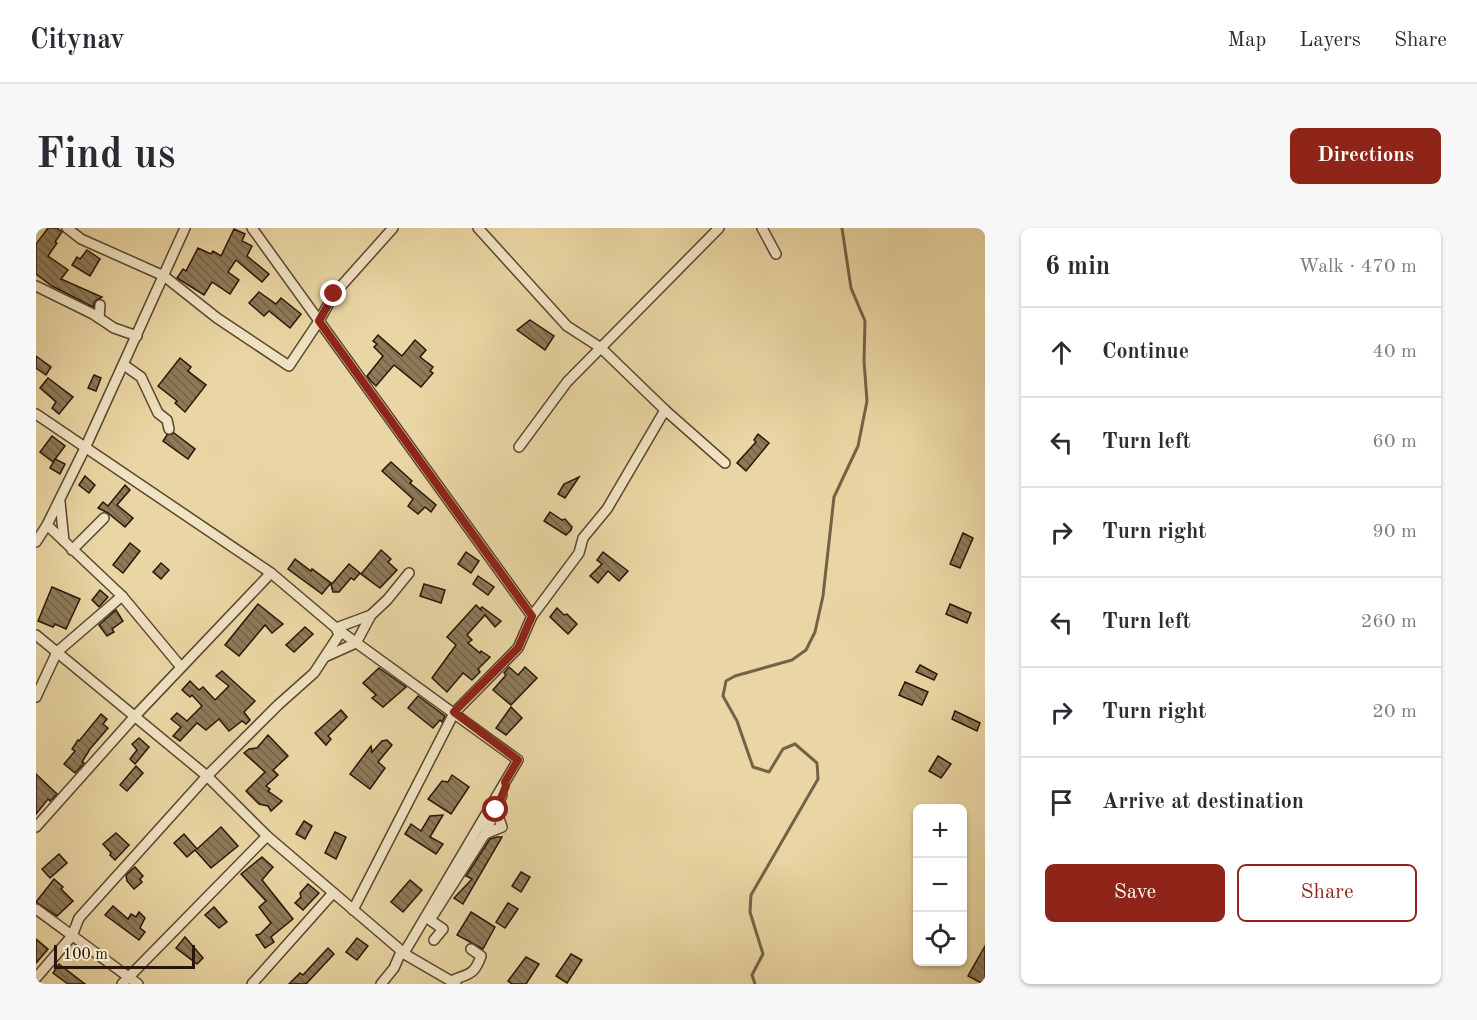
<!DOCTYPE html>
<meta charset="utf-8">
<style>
body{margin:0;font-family:"Old Standard TT",serif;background:#f7f7f7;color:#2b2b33}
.controls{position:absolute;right:18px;bottom:18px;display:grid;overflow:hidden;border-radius:9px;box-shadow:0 2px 4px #0004}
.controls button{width:54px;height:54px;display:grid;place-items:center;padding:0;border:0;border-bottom:2px solid #e1e1e2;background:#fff;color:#2b2b33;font:30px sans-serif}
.scale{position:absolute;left:18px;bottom:15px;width:141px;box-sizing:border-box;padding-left:6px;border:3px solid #281608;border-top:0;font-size:16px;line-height:21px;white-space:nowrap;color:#281608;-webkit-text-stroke:4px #f1e4c4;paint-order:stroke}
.stop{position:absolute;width:18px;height:18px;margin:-14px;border:4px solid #8f2418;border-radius:50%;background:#fff}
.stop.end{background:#8f2418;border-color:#fff;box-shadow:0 2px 6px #0008}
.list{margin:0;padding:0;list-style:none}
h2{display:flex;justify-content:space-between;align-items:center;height:78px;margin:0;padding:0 24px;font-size:26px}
h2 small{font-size:20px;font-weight:400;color:#7c7c81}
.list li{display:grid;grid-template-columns:39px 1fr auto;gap:18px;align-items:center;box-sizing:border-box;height:90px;padding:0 24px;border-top:2px solid #e1e1e2}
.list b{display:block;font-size:22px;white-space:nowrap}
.list em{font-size:20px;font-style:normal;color:#7c7c81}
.actions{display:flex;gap:12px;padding:18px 24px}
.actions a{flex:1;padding:14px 0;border:2px solid #8f2418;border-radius:9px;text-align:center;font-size:21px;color:#8f2418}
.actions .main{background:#8f2418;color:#fff}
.icon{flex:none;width:33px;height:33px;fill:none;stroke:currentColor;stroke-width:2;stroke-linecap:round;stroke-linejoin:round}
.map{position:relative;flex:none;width:949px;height:756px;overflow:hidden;border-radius:9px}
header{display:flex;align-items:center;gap:36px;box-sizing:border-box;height:84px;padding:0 30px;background:#fff;border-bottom:2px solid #e1e1e2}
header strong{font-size:28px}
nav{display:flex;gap:33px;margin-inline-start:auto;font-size:21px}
.intro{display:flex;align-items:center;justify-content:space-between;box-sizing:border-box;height:144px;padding:0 36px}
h1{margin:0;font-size:42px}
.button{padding:15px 27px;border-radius:9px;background:#8f2418;color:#fff;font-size:21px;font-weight:700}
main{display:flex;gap:36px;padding:0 36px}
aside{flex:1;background:#fff;border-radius:9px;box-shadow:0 2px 4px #0004}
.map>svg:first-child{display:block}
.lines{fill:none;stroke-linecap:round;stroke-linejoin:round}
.stream{stroke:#756246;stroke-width:3}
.building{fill:url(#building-back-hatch);stroke:#281608;stroke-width:1.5}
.minor-casing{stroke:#58462f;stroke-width:12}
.minor{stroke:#f1e4c4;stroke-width:9}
.route{stroke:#8f2418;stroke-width:8}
</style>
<header>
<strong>Citynav</strong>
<nav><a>Map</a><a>Layers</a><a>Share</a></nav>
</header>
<div class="intro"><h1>Find us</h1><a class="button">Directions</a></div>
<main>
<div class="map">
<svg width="949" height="756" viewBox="0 0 949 756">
<defs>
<pattern id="building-back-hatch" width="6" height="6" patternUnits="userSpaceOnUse" patternTransform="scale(1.5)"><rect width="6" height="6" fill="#8d7a59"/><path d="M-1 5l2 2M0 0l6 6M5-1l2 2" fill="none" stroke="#736348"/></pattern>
</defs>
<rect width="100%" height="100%" fill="#ead6a4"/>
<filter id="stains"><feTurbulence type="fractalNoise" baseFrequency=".00333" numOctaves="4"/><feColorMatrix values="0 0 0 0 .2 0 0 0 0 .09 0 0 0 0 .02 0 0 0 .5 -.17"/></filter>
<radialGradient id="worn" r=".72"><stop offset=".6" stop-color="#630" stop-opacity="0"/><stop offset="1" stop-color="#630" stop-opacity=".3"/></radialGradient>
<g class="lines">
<polyline class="stream" points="719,756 716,747 727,726 714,684 715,667 782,551 781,535 759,516 747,521 733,544 717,539 701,493 687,468 690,453 699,448 756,432 770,422 779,404 787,368 798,269 822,218 831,173 828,133 829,93 815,60 806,0"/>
</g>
<g class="building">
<polygon points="12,0 21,0 26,4 19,14 21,15 12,28 32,42 25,51 66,69 59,73 57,79 16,58 0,46 0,16"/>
<polygon points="198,1 209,6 206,13 216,18 211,28 233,46 226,54 200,32 192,44 203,52 194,66 176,54 168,67 141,50 147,41 150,43 162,20 175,26 177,23 185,28"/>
<polygon points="51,22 64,31 54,48 36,37 41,29 44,31"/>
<polygon points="223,64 240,76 245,70 265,86 254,100 233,83 228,88 213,75"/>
<polygon points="494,92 518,108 509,122 481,102"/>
<polygon points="342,107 366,128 379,112 390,122 384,129 397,139 394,143 397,145 385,159 358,137 340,158 335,153 331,148 347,128 338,119 341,116 337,113"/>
<polygon points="0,128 15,139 10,147 0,140"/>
<polygon points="144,130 155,139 152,143 170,157 149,184 139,175 141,173 122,158"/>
<polygon points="58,147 65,150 60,163 52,160"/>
<polygon points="12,150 37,169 23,186 16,180 20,174 4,160"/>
<polygon points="138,205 159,221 152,231 127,213 131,207"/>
<polygon points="722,206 733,215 710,243 701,235 720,214 718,212"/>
<polygon points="16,208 29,218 17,234 4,224"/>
<polygon points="19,231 29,236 24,246 14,240"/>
<polygon points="355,234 376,253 374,255 400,277 395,284 389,279 382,286 372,278 377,271 346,243"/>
<polygon points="49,248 59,257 53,265 43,257"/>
<polygon points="543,249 529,270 522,266 528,256"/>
<polygon points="89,257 94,262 81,277 97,290 89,299 72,285 62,280 67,274 72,278"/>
<polygon points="514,284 526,292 529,291 536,299 535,302 530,307 508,293"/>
<polygon points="927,305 937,310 924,340 914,336"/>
<polygon points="94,315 104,323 87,345 77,337"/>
<polygon points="345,322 355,331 352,334 361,342 344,360 325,346"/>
<polygon points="430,324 443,333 435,345 422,336"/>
<polygon points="567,324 592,343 583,353 572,343 562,355 554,348 566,336 561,332"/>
<polygon points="259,331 275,343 276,341 295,355 286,366 252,341"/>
<polygon points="125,335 133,342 125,351 117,344"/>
<polygon points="313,336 324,345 318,352 315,350 303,364 297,364 295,357"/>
<polygon points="442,348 458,359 452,367 437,356"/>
<polygon points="388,356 409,362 405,375 384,368"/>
<polygon points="16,359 44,371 30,401 19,396 17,399 2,393"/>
<polygon points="64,362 72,369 63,379 56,372"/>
<polygon points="222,376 247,396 236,405 229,397 203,428 189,417"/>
<polygon points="914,376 935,385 931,395 910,386"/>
<polygon points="440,377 446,383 444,381 446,379 465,393 459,399 449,387 431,407 436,412 432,415 444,425 445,423 454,429 442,441 444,444 436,452 427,445 411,464 396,450 420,417 411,409"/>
<polygon points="521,380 528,387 531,386 541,396 532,406 514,389"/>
<polygon points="80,382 87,393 76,401 78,404 71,408 63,397"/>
<polygon points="269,399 277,406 258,424 250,417"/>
<polygon points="884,437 901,446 898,452 880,444"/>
<polygon points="473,439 482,447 489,439 501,450 475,477 457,462 470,447 468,445"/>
<polygon points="343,440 370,459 347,479 336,470 340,467 327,455"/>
<polygon points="186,443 219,473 208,484 214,492 210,496 206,493 193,503 183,491 170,502 161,495 144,513 137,508 145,499 135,491 141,485 151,493 166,478 156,467 154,469 146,462 154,453 163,462 167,459 179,472 193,458 180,448"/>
<polygon points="869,454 892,464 886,477 863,467"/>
<polygon points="382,468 409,488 406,494 404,492 397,500 372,480"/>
<polygon points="475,479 486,490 470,507 460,500"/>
<polygon points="305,482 311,489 292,508 295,511 290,517 279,505"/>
<polygon points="919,483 944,495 941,503 916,491"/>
<polygon points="65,486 71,491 67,496 72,500 54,521 46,534 48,535 39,545 28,536 39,523 36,521 42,512 43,513"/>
<polygon points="232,507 252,528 237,542 242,547 230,558 234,561 232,563 246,573 235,583 232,578 223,576 210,563 229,544 208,525 213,521 221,520"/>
<polygon points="103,510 113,519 99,536 94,531 101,522 96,516"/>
<polygon points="351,512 356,517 342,534 349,540 334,561 314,546 335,518 336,524 346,513"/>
<polygon points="902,528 915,536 905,550 893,543"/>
<polygon points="100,538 107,545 91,563 84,557"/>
<polygon points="0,546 21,566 14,573 12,571 0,586"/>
<polygon points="416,547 433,559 415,586 392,571 406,553 412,554"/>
<polygon points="407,587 394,609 407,616 400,626 369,606 375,596 385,603 394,588"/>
<polygon points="268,593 276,598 269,611 260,606"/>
<polygon points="185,599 202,618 175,640 159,622 151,629 138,615 148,606 161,621"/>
<polygon points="299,604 310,609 300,631 289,625"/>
<polygon points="80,605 93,617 79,632 74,627 75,625 67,616"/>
<polygon points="461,609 466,609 427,676 418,670 436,651 430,648 454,611"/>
<polygon points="23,626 31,635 14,650 6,641"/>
<polygon points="226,629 237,639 226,652 257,691 235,709 238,714 229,720 220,707 224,706 235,695 223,679 230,673 205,646"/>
<polygon points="99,639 107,648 104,651 106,654 98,661 91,653 90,647"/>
<polygon points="485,644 494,649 485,664 476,658"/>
<polygon points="18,651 27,659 25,661 37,673 21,688 0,674"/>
<polygon points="374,652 386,662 367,684 355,674"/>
<polygon points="272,656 283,665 267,682 259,675 265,669 264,665"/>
<polygon points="472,675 482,681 469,700 460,694"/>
<polygon points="77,678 92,691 95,686 100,689 103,684 109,690 104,700 109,704 103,712 69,687"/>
<polygon points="178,679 191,694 183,700 169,687"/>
<polygon points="435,684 459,699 447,721 421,707"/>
<polygon points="149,709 167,730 161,736 140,720"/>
<polygon points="321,710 332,718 321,732 310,724"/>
<polygon points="0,711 12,721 0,735"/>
<polygon points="949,718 949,756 947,756 932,748"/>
<polygon points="292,720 298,726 270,756 253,756 264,745 267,747"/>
<polygon points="535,726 546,732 531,755 520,748"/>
<polygon points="490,729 503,736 490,756 476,756 472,753"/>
<polygon points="23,736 49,756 32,756 17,745"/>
</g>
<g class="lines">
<g class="minor-casing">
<g id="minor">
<polyline points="31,0 45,11 128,48 181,90 253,138 283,93 298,66 357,0"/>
<polyline points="216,0 496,388"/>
<polyline points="726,0 740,26"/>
<polyline points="0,58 57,86 78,100 101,108"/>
<polyline points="63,90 64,77"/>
<polyline points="88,137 105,149 122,185 131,192 133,201"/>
<polyline points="629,182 689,235"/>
<polyline points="0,186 235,345 300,400 482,532 368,725 231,608 171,548 0,407"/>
<polyline points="483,219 531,154 683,0"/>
<polyline points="24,274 28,313"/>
<polyline points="11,297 86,368 145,439"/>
<polyline points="0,314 11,297 50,218 149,0"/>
<polyline points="36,322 68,290"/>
<polyline points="291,428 320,415 335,387"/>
<polyline points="0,469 21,424 86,368"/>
<polyline points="0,599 100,487 235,345"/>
<polyline points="449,606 466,599 460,582"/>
<polyline points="0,681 102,756"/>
<polyline points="317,682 418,485 482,420 496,388 543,325 547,310 571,281 629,182 565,120 531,98 442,0"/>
<polyline points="398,712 407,701 394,692 449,606 466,567"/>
<polyline points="0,750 36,708 43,690 171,548 242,477 278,445 303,407 300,400 335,387 351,372 373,345"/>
<path d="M415 753C433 745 438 748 445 728L435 721"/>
<polyline points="86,756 231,608"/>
<polyline points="216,756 297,665"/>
<polyline points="345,756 358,740 365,724 420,756"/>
</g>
</g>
<use href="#minor" class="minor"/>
</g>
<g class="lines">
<polyline class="route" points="298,66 283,93 496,388 482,420 418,484 482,532 469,554 470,558 460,582"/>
</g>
<rect width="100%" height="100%" filter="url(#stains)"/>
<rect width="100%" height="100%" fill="url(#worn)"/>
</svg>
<div class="controls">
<button>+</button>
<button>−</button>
<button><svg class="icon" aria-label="locate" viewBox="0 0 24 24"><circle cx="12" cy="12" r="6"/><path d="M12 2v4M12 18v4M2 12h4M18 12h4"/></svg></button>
</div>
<div class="scale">100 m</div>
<div class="stop" style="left:460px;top:582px"></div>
<div class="stop end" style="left:298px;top:66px"></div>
</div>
<aside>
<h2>6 min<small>Walk · 470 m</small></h2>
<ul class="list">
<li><svg class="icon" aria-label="ahead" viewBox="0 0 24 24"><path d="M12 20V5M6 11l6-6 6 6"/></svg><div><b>Continue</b></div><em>40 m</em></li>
<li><svg class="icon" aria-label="left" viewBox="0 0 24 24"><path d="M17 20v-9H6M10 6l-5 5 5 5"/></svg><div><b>Turn left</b></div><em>60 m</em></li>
<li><svg class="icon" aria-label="right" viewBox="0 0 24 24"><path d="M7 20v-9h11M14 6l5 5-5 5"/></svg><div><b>Turn right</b></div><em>90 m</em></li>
<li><svg class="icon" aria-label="left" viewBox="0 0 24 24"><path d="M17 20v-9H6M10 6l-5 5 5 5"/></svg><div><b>Turn left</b></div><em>260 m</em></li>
<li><svg class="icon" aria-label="right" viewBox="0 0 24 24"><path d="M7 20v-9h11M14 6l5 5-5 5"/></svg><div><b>Turn right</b></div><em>20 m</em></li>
<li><svg class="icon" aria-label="arrive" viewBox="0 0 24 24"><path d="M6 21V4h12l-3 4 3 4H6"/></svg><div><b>Arrive at destination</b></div></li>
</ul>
<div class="actions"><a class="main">Save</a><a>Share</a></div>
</aside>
</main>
